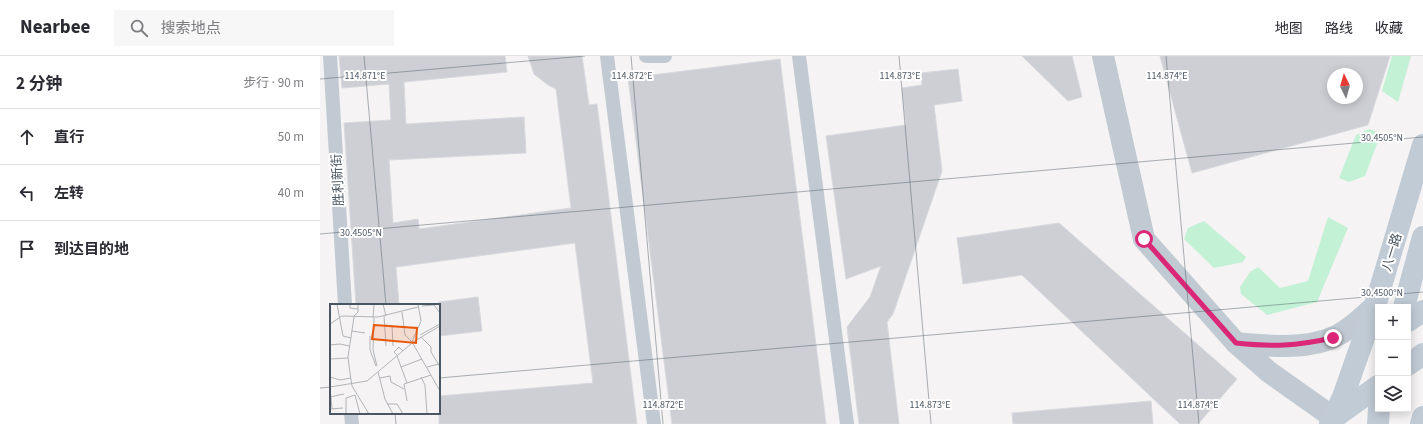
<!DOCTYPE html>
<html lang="zh">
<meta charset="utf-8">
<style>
body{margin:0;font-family:"Source Sans 3","Noto Sans SC",sans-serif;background:#f7f7f7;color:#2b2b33}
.controls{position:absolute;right:12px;bottom:12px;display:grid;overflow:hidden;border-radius:0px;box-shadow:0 2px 10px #0003}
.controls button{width:36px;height:36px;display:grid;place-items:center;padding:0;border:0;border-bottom:1px solid #e1e1e2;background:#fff;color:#2b2b33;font:20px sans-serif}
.compass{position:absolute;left:1007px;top:12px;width:36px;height:36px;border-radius:50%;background:#fff;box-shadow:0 2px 10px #0003;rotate:355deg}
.stop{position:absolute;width:12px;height:12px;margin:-9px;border:3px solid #db2777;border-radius:50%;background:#fff}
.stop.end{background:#db2777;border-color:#fff;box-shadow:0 1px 4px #0008}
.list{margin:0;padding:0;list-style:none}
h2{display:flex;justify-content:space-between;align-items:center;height:52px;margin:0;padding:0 16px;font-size:17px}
h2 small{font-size:13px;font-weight:400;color:#7c7c81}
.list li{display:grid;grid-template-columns:26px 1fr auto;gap:12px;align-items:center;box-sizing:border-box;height:56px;padding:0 16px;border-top:1px solid #e1e1e2}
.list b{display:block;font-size:15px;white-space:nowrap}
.list em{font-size:13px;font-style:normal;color:#7c7c81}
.icon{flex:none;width:22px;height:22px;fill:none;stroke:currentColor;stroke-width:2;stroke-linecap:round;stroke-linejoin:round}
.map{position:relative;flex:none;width:1103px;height:368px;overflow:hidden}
header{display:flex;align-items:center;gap:24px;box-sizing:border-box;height:56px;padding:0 20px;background:#fff;border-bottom:1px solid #e1e1e2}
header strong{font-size:19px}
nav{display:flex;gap:22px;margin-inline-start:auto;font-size:14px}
.search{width:280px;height:36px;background:#f7f7f7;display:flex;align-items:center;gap:10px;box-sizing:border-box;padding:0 14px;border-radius:0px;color:#7c7c81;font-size:15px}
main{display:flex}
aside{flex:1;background:#fff}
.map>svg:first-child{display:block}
.green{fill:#c3f1d5}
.building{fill:#cdcfd5;stroke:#d7d9de;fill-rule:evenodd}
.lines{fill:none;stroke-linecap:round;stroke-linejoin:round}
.pedestrian{stroke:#c1cad2;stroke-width:14}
.tertiary{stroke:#c1cad2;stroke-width:22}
.secondary{stroke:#c1cbd6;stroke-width:22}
.route{stroke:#db2777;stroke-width:5}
.ticks{fill:none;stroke:#4a5661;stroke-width:1;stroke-opacity:0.45}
.labels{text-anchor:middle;stroke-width:4;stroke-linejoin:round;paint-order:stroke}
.street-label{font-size:13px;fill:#4a5661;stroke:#fff}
.inset-road{fill:none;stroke:#b1b4b9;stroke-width:1}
.view{fill:#e8590c;fill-opacity:0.15;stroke:#e8590c;stroke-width:2}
.inset-edge{fill:none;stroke:#4a5661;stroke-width:2}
.ticks-label{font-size:10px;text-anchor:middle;fill:#4a5661;stroke:#fff;stroke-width:4;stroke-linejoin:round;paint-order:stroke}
</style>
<header>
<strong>Nearbee</strong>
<div class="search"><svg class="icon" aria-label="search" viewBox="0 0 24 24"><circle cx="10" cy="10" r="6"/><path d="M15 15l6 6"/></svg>搜索地点</div>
<nav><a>地图</a><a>路线</a><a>收藏</a></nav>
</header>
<main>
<aside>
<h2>2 分钟<small>步行 · 90 m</small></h2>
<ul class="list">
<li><svg class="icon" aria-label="ahead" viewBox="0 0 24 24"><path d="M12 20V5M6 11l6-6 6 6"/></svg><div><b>直行</b></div><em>50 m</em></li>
<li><svg class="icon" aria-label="left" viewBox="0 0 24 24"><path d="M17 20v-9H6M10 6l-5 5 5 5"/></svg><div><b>左转</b></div><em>40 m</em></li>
<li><svg class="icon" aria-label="arrive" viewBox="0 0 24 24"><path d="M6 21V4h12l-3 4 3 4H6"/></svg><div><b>到达目的地</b></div></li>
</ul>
</aside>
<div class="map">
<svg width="1103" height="368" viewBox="0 0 1103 368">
<rect width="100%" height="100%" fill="#f5f3f3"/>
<g class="green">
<polygon points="1072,0 1091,0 1078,46 1062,35"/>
<polygon points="1049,73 1061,77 1045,120 1029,126 1019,122 1036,79"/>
<polygon points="1008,161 1028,172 997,246 947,259 921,238 920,231 930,216 938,211 960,232 988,225"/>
<polygon points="884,165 926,201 923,206 894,212 864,183 868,172"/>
</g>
<g class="building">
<polygon points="19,0 185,0 187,16 84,26 86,68 204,61 206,97 69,104 73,167 98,163 99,173 251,152 236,33 228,29 214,18 208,0 262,0 269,49 277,48 317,368 119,368 119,340 273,327 255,187 76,211 79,249 36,249 24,67 71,64 69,28 22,32"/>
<polygon points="702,0 752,0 762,41 748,45"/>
<path d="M840 0H1070L1048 69 872 117ZM1013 18H1037V42H1013Z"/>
<polygon points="460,3 506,368 352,368 308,22"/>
<polygon points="638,13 642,45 614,49 622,115 573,258 567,266 579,368 539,368 527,271 550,241 561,210 526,223 506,80 586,69 582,32 602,29 601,17"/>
<polygon points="739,167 917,323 878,368 860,368 702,219 643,228 637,182"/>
<polygon points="158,241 162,275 119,280 119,246"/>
<polygon points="831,345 833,368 693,368 692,357"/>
</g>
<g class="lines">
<g class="pedestrian">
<polyline points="10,0 25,249"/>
<polyline points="287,0 334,368"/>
<polyline points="326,0 345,0"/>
<polyline points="479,0 527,368"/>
<polyline points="31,357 32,368"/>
</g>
<g class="tertiary">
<polyline points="783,0 824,183 916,287 949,316 1014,362"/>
<path d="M916 287C945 290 986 294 1014 281 1030 274 1042 261 1055 250"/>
</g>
<g class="secondary">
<polyline points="1084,251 1103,181"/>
<polyline points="1088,265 1103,255"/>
<polyline points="1088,309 1103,298"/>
<polyline points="1015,361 1058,330"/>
<polyline points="1010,368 1023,341 1055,250 1103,89"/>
<polyline points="1058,368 1059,353"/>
<polyline points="1101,368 1103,361"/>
</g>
</g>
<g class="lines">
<path class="route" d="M824 183 916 287C954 291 975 290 1013 282"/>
</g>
<path class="ticks" d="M44 0 66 249M311 0 343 368M579 0 611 368M846 0 879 368M0 23 265 0M0 178 1103 81M119 322 1103 236M0 332 11 331M75 357 76 368"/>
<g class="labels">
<g class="street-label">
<text transform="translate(17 124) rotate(-93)" y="5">胜利新街</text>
<text transform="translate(1071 196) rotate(-73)" y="5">八一路</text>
</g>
</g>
<g transform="translate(10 248)">
<rect width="110" height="110" fill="#f5f3f3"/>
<path class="inset-road" d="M7 0 13 32 21 34M20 0V4L28 5M53 0 56 12M92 2 104 1 110 9M72 8 75 31 82 38M54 12 56 42M23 13 28 8V0M24 13 18 53 20 69 22 82 39 110M43 14 44 0M44 14 43 46 47 62M0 20 12 12 48 13 88 3M55 21 62 22 63 42M22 27 35 29M90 31 110 20M40 32V46L46 62M91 33 101 43V48L110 63M82 38 110 87M83 38 110 22M0 41 10 40 19 42M67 52 77 79M68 52 64 48 69 43 73 47M0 55 18 54M71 63 92 55M97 63 109 60M48 68 55 95 63 110M0 73 10 76 21 74M91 73 95 81 97 110M50 74 60 72 61 78 74 85M0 83 2 105M0 83 37 77 81 40 91 17 88 0M25 91 30 110M0 93 14 90M77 97 74 80 101 71M57 100H67L73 110M0 105 13 104M16 110V94L25 91"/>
<path class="view" d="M44 21 87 24 86 39 42 35Z"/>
<rect width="110" height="110" class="inset-edge"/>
</g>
<g class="ticks-label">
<text x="45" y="23">114.871°E</text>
<text x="312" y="23">114.872°E</text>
<text x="580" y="23">114.873°E</text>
<text x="847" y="23">114.874°E</text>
<text x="1062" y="85">30.4505°N</text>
<text x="41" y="180">30.4505°N</text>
<text x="1062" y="240">30.4500°N</text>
<text x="343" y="352">114.872°E</text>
<text x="610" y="352">114.873°E</text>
<text x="878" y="352">114.874°E</text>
</g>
</svg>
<div class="controls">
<button>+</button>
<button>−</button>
<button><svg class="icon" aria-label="layers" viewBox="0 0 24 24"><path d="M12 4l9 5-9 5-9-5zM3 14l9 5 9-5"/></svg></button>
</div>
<svg class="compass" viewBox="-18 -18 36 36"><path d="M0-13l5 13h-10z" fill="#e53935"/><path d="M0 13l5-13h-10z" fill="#7c7c81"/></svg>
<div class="stop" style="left:824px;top:183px"></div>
<div class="stop end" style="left:1013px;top:282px"></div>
</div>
</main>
